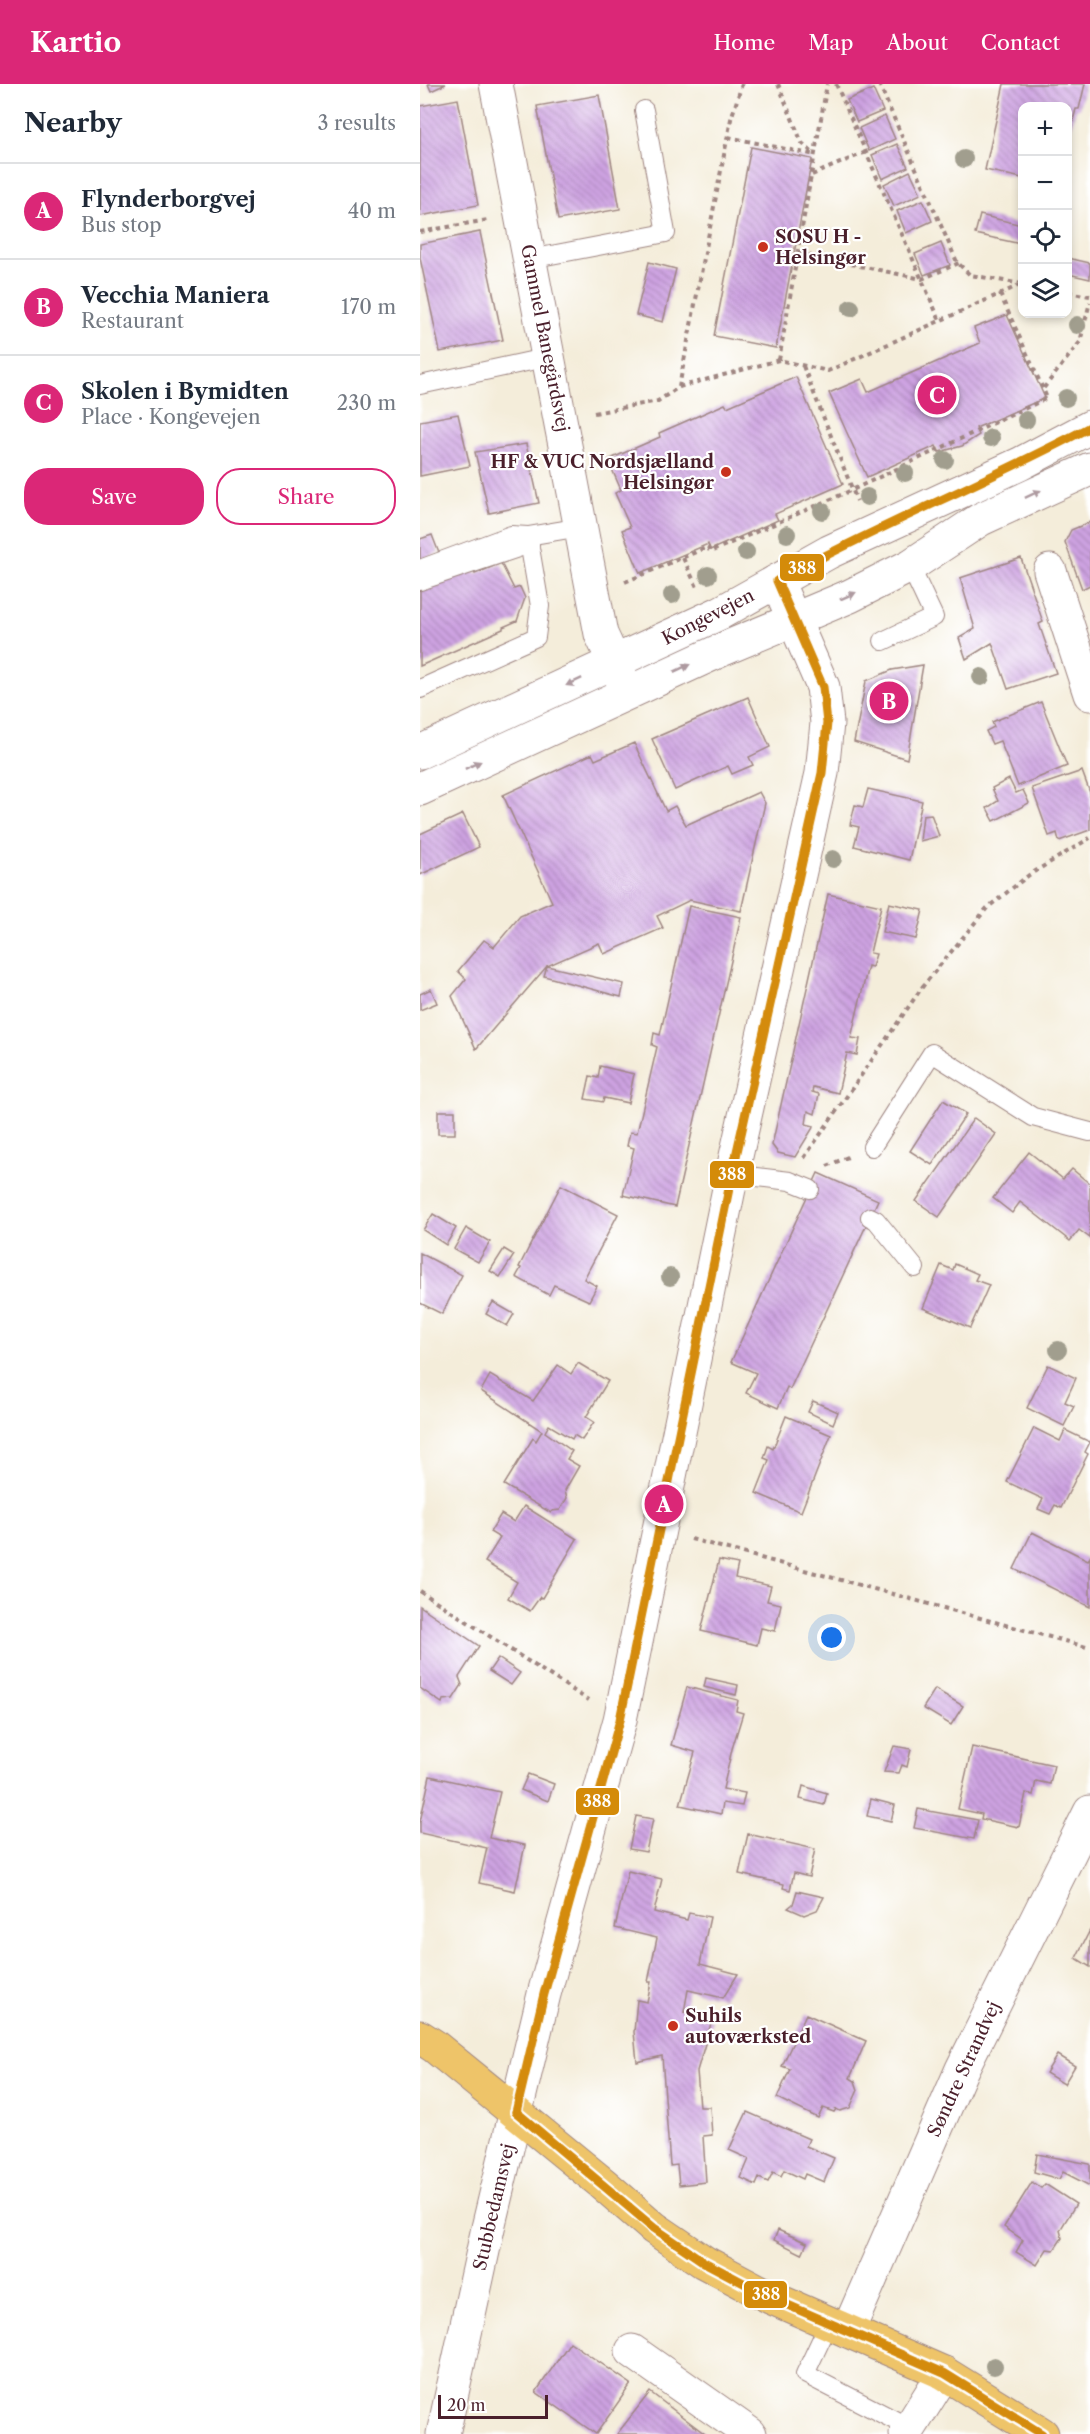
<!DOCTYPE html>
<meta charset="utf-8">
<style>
body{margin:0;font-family:"Libre Caslon Text",serif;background:#f2f2f3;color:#1f2937}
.controls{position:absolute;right:18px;top:18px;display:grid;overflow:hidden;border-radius:12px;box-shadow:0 3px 9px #0003}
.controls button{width:54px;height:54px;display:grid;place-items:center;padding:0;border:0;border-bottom:2px solid #e0e1e3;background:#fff;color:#1f2937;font:30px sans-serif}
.scale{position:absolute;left:18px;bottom:15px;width:110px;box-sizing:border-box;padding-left:6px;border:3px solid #4a1f2b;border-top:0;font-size:16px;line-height:21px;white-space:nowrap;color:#4a1f2b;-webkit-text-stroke:4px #fff;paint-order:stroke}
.you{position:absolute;left:412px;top:1554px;width:21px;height:21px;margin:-15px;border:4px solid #fff;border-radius:50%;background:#1a73e8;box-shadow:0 0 0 9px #1a73e833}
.badge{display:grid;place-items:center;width:39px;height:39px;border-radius:50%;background:#db2777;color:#fff;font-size:20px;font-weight:700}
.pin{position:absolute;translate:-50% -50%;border:3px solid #fff;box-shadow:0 2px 6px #0006}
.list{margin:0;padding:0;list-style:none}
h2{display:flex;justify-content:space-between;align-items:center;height:78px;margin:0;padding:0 24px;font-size:26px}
h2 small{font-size:20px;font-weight:400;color:#747a83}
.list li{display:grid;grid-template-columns:39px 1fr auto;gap:18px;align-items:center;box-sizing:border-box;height:96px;padding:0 24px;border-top:2px solid #e0e1e3}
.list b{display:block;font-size:22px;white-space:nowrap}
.list p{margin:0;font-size:20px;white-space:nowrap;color:#747a83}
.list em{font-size:20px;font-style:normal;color:#747a83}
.actions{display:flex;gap:12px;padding:18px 24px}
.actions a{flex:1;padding:14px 0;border:2px solid #db2777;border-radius:24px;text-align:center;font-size:21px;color:#db2777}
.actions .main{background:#db2777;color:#fff}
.icon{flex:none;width:33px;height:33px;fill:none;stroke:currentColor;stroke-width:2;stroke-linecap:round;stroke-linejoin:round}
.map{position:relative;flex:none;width:670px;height:2350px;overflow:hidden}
header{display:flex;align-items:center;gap:36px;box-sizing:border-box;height:84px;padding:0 30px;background:#db2777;color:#fff}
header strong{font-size:28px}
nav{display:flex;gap:33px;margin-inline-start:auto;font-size:21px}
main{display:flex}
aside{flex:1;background:#fff}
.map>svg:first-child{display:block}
.building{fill:url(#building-back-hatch)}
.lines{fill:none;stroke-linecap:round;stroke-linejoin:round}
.service-casing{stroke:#9f8682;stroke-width:20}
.minor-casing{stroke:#9f8682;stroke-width:35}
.tertiary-casing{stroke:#9f8682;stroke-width:35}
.primary-casing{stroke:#9f8682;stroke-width:35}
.path{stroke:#9f8682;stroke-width:4;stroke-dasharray:4.5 4.5;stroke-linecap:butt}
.service{stroke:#fff;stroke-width:18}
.minor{stroke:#fff;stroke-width:33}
.tertiary{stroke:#fff;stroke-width:33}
.primary{stroke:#eec469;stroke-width:33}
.bus-1-casing{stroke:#fff;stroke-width:14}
.bus-1{stroke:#d48b09;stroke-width:9}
.tree{fill:#a19e8e}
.oneway{fill:#ae9aa0}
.poi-dot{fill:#c8321e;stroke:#fff;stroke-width:2}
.labels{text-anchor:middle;stroke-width:4.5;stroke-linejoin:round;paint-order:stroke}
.poi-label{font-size:18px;font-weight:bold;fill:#4a1f2b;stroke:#fff;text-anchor:start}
.street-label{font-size:18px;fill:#4a1f2b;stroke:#fff}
.line-badge{stroke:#fff;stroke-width:2}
.badge-label{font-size:16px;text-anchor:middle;font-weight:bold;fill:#fff}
</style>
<header>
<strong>Kartio</strong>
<nav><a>Home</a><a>Map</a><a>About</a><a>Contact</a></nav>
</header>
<main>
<aside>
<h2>Nearby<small>3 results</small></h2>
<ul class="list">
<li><span class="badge">A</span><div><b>Flynderborgvej</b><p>Bus stop</p></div><em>40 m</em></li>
<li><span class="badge">B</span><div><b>Vecchia Maniera</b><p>Restaurant</p></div><em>170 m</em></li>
<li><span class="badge">C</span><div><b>Skolen i Bymidten</b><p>Place · Kongevejen</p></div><em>230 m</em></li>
</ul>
<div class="actions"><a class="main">Save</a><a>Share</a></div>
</aside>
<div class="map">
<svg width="670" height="2350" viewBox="0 0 670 2350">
<defs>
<pattern id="building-back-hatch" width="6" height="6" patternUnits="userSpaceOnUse" patternTransform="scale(1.5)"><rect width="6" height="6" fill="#cea3e2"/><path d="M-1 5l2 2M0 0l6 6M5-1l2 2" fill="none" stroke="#a984b7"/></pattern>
</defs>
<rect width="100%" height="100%" fill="#fff"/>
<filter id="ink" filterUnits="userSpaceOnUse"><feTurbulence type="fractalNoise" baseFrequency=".0167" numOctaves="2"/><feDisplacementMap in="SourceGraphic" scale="12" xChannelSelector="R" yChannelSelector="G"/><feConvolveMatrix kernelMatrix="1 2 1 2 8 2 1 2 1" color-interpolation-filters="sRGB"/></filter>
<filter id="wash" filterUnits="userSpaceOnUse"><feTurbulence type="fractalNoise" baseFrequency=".008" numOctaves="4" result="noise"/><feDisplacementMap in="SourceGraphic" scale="24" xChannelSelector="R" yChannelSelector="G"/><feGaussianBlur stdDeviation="1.35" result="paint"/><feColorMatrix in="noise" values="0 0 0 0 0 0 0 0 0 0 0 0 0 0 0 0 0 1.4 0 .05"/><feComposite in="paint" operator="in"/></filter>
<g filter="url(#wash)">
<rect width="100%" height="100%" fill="#f4edda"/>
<g id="blocks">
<g class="building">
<polygon points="8,0 26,0 11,7"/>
<polygon points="584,0 665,0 659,25 656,25 648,56 648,22 602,22 602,94 565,86"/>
<polygon points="453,5 463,27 437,38 427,16"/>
<polygon points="179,11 200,125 138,136 117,22"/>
<polygon points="38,15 58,121 0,132 0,22"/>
<polygon points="465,32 475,55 449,67 439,44"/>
<polygon points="477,60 488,83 462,95 452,71"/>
<polygon points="331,63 392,75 356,264 294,252"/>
<polygon points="490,87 501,110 474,122 464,100"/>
<polygon points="503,116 512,137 486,149 477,127"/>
<polygon points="560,131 602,141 601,160 555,150"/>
<polygon points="60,148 83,256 20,268 0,174 0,160"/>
<polygon points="521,159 530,181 504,191 495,170"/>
<polygon points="648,174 670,179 670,195 648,190"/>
<polygon points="229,178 256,185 243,238 216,231"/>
<polygon points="587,231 625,314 556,344 559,351 542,362 519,368 516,362 447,393 409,309 442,295 448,308 560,259 554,244"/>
<polygon points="376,293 423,400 355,430 358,436 290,466 288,460 220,489 202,446 210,443 195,409 201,406 188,376 240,353 239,349 305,320 307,323"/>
<polygon points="38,330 50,382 0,392 0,337"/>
<polygon points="106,360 119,419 69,429 55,368"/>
<polygon points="670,438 670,501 662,505 645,458 651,446"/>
<polygon points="12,451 19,469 0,476 0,455"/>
<polygon points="601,474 623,538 619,540 636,589 588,605 572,559 546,575 539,554 555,545 540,494"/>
<polygon points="81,479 94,505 100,503 105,514 97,537 83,543 83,545 0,582 0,504 50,481 55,490"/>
<polygon points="503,581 487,675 434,658 446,597 472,586"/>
<polygon points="328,613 350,663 329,673 333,681 312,690 308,682 255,706 232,655"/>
<polygon points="621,618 647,682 598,702 580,657 572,660 566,647 574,643 572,638"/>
<polygon points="214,659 246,727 255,722 266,741 339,708 345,719 321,827 270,816 237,832 243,844 184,870 179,859 127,882 56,965 32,912 46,895 38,887 64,856 74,863 100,832 132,818 83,711 172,670 175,676"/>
<polygon points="662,687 670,709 670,746 639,757 637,749 629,752 612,704"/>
<polygon points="589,695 596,709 603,706 609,719 574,737 567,724 578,717 572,704"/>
<polygon points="448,705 502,717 489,776 434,762 439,743 430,741 435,721 443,723"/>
<polygon points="43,730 59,763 0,791 0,750"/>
<polygon points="511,730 519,752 500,757 503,731"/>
<polygon points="408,810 461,822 450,869 456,870 452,883 448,882 431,954 440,955 437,971 427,969 418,1009 393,1003 392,1008 399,1010 395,1030 388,1027 386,1040 394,1042 375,1073 358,1069 352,1061"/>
<polygon points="469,819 503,826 496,855 462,848"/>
<polygon points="269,822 321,833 255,1123 203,1111 214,1064 207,1062 210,1048 217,1049 237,963 232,961 234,949 240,951"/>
<polygon points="127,882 204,900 201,913 124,892"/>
<polygon points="11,905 17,919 0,926 0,910"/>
<polygon points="180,982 214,990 208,1019 184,1014 183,1018 165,1015 170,992 178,994"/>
<polygon points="523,1016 546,1030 512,1081 490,1067"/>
<rect x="18" y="1027" width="17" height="23"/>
<polygon points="554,1034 576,1050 519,1133 496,1117"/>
<polygon points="609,1068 643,1095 652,1085 670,1100 670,1154 659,1146 650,1157 600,1118 592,1129 573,1114"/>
<polygon points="398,1089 458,1116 370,1305 367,1303 358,1324 326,1309 336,1289 311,1278"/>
<polygon points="141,1101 198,1130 164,1195 177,1202 169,1217 134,1201 129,1211 96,1193 101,1184 99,1183"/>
<polygon points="13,1130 36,1144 26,1161 3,1146"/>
<polygon points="46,1144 70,1158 58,1178 34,1165"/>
<polygon points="84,1165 94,1171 80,1193 70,1187"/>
<polygon points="0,1169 42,1191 22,1230 0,1219"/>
<polygon points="535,1180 558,1190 555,1196 569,1201 550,1244 503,1224 521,1181 533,1186"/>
<polygon points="73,1218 94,1230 87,1242 66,1230"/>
<polygon points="158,1279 188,1297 166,1333 174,1338 162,1356 154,1351 152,1355 129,1341 125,1348 152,1367 147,1375 159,1382 145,1406 147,1414 140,1426 132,1427 131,1429 84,1401 113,1354 116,1357 122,1347 61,1307 70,1291 113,1317 138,1281 151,1290"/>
<polygon points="628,1281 656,1294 645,1318 654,1322 644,1342 607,1324"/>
<polygon points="393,1317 418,1328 413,1340 388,1328"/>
<polygon points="366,1332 411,1351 381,1428 336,1409 349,1376 344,1374 348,1362 353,1365"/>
<polygon points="614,1344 640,1357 645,1346 670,1358 665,1368 668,1370 641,1424 635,1421 630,1430 618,1425 623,1415 587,1398"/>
<polygon points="104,1422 157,1455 122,1514 120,1513 110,1527 88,1514 97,1498 65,1478 80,1454 70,1448 81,1430 94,1438"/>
<polygon points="612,1448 668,1476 670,1473 670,1523 594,1485"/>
<polygon points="299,1476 318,1480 315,1494 351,1502 347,1517 361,1520 355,1547 341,1544 337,1561 281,1547"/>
<polygon points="0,1522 59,1562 39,1593 42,1601 33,1615 23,1616 22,1619 0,1604"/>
<polygon points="78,1574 100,1589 91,1601 69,1587"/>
<polygon points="286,1594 318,1601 316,1611 284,1603"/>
<polygon points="267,1603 318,1616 316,1627 323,1629 312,1665 303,1705 325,1709 322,1722 303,1719 301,1730 260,1721 275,1668 251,1661"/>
<polygon points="515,1605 543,1622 531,1641 503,1624"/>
<polygon points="474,1662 491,1665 487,1683 482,1681 479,1689 464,1688"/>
<polygon points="552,1663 634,1681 630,1700 616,1697 613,1711 606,1709 599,1743 561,1735 562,1730 538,1725"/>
<polygon points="108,1690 134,1700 128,1717 101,1706"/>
<polygon points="10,1692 80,1708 69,1754 105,1761 95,1807 59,1799 67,1764 0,1749 0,1738"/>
<polygon points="383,1702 407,1709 404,1721 380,1715"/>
<polygon points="451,1715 475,1721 471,1737 447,1732"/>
<polygon points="498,1725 558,1736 554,1755 494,1744"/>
<polygon points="216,1732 233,1735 226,1768 209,1765"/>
<polygon points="328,1750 395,1765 389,1793 374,1789 370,1806 363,1804 364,1800 319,1790"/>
<polygon points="208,1787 242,1795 234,1828 267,1836 269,1829 290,1833 280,1880 318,1890 303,1914 268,1906 264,1928 292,1936 277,1987 280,2023 290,2023 292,2051 283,2052 286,2098 259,2101 257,2081 250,2082 242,1972 217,1978 214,1948 217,1916 227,1918 231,1898 228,1898 237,1854 195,1844"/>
<polygon points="377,1807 404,1813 397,1826 384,1831 368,1824 373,1820"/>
<polygon points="670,1846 670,1883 656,1874"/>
<polygon points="386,1930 446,1957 430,1994 435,1997 438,2006 430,2024 420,2027 416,2025 414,2028 403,2024 398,2034 357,2014 370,1985 362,1982"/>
<polygon points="637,1971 655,1982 644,2000 626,1989"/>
<polygon points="327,2028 389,2055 386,2062 414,2074 404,2098 385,2090 383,2095 364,2086 361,2092 353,2088 348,2098 339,2094 336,2101 321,2094 329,2075 309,2066"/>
<polygon points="617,2070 670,2080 670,2102 643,2088 639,2095 614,2088"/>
<polygon points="612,2098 621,2104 625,2100 656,2120 640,2146 642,2154 634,2166 627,2165 617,2181 596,2168 603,2156 584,2143"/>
<polygon points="358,2146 387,2159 382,2170 354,2156"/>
<polygon points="150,2258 211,2300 176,2350 116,2308"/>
<polygon points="230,2308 285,2350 197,2350"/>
</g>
</g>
</g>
<g filter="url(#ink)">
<use href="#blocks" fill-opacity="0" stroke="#9f8682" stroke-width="1.5"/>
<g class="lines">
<g class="service-casing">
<g id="service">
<polyline points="110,175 246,149 224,26"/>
<polyline points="0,301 129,273"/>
<polyline points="0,485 91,451 108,452"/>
<polyline points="0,497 110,460"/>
<polyline points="463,557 514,533 490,482"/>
<polyline points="0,605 116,553 120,522 108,452 161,443"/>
<polyline points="452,1063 512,969 613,1033 670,1048"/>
<polyline points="312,1090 370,1097 390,1105"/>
<polyline points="450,1133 456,1136 495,1184"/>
<polyline points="409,2239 385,2290 490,2344"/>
</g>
</g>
<g class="minor-casing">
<g id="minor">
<polyline points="76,0 181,550 206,604"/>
<polyline points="630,487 670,610"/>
<polyline points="428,2247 542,1985 670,1728"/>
<polyline points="212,2267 330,2350"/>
<polyline points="486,2350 524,2289"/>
</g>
</g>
<g class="tertiary-casing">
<g id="tertiary">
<polyline points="0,668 300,529 409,468 600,380 670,343"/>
<polyline points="0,705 301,566 430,512 490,482 561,435 670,385"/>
<polyline points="23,2350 68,2144 124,1910 200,1636 312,1090 402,689 407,639 403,603 357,497"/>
</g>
</g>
<g class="primary-casing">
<polyline id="primary" points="0,1953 14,1962 182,2099 234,2144 284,2178 352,2214 524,2289 622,2350"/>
</g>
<g class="path">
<polyline points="358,0 382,59 394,70"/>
<polyline points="416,0 520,237"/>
<polyline points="459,0 537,178 550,191 602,200"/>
<polyline points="308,53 395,71"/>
<polyline points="392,91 446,68"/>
<polyline points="0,148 67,136"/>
<polyline points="378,169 502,195 539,179"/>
<polyline points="648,208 670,212"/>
<polyline points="580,210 623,305"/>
<polyline points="359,276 407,0"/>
<polyline points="383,282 437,417"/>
<polyline points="259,303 359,276 408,287 602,200"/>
<polyline points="174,329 238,317 259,303 311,35 322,0"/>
<polyline points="263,474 277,503"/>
<polyline points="205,498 288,463 290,468 432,406 627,314 623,305 660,258 670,218"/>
<polyline points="384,1074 503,902 567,824 609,791 670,754"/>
<polyline points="407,1082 428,1073"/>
<polyline points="271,1455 670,1564"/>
<polyline points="0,1507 168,1616"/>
</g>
<use href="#service" class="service"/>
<use href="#minor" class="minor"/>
<use href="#tertiary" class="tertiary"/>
<use href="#primary" class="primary"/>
<g class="bus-1-casing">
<g id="bus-1">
<path d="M96 2028 124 1910 200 1636 312 1090 402 689 407 639 403 603 357 497C459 441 567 398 670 343"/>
<polyline points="96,2028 234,2144 284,2178 352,2214 524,2289 622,2350"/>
</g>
</g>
<use href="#bus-1" class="bus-1"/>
</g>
<g class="tree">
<circle cx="544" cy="75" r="9"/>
<circle cx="431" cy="224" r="9"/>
<circle cx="657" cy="241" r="9"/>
<circle cx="646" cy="314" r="9"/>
<circle cx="606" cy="336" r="9"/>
<circle cx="571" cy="354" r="9"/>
<circle cx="525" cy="376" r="9"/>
<circle cx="485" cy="389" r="9"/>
<circle cx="447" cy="413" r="9"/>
<circle cx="402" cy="427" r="9"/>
<circle cx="367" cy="450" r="9"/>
<circle cx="326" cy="468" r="9"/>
<circle cx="288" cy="491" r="9"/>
<circle cx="252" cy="511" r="9"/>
<circle cx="561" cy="593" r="9"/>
<circle cx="413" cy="775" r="9"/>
<circle cx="250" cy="1193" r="9"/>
<circle cx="638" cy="1266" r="9"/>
<circle cx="574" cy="2282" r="9"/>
</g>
<defs><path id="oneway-solid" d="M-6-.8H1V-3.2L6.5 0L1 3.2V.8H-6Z" transform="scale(1.5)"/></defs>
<g class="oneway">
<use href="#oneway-solid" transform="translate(613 410) rotate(-25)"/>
<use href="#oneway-solid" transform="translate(428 512) rotate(-24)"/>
<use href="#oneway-solid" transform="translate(262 584) rotate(-25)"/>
<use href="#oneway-solid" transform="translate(154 598) rotate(155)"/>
<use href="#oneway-solid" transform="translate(53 681) rotate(-25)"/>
</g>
</g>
<g class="poi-dot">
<circle cx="343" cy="163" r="6"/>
<circle cx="306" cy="388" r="6"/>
<circle cx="253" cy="1942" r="6"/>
</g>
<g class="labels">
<g class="poi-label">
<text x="355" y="159">SOSU H -<tspan x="355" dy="21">Helsingør</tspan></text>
<text x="294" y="384" text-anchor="end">HF &amp; VUC Nordsjælland<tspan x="294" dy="21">Helsingør</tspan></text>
<text x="265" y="1938">Suhils<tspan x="265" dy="21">autoværksted</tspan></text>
</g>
<g class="street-label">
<text transform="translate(125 254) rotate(79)" y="6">Gammel Banegårdsvej</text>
<text transform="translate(288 533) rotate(-27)" y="6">Kongevejen</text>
<text transform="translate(544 1985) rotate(-65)" y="6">Søndre Strandvej</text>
<text transform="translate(74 2123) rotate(-77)" y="6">Stubbedamsvej</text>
</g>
</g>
<g class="line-badge">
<rect x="359" y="469" width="46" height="29" rx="6" fill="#d48b09"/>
<rect x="289" y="1076" width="46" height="29" rx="6" fill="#d48b09"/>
<rect x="155" y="1703" width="45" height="29" rx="6" fill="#d48b09"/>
<rect x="323" y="2196" width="45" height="29" rx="6" fill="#d48b09"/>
</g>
<g class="badge-label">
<text x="382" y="490">388</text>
<text x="312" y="1096">388</text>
<text x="177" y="1723">388</text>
<text x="346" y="2216">388</text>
</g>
</svg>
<div class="controls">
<button>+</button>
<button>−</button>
<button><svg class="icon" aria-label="locate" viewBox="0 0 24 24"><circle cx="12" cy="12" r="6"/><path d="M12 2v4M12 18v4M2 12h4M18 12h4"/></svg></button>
<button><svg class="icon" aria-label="layers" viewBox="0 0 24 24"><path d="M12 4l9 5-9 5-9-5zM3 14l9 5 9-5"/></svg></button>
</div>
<div class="scale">20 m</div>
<div class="you"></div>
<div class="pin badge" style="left:244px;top:1420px">A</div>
<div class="pin badge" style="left:469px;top:617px">B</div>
<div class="pin badge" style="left:517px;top:311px">C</div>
</div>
</main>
